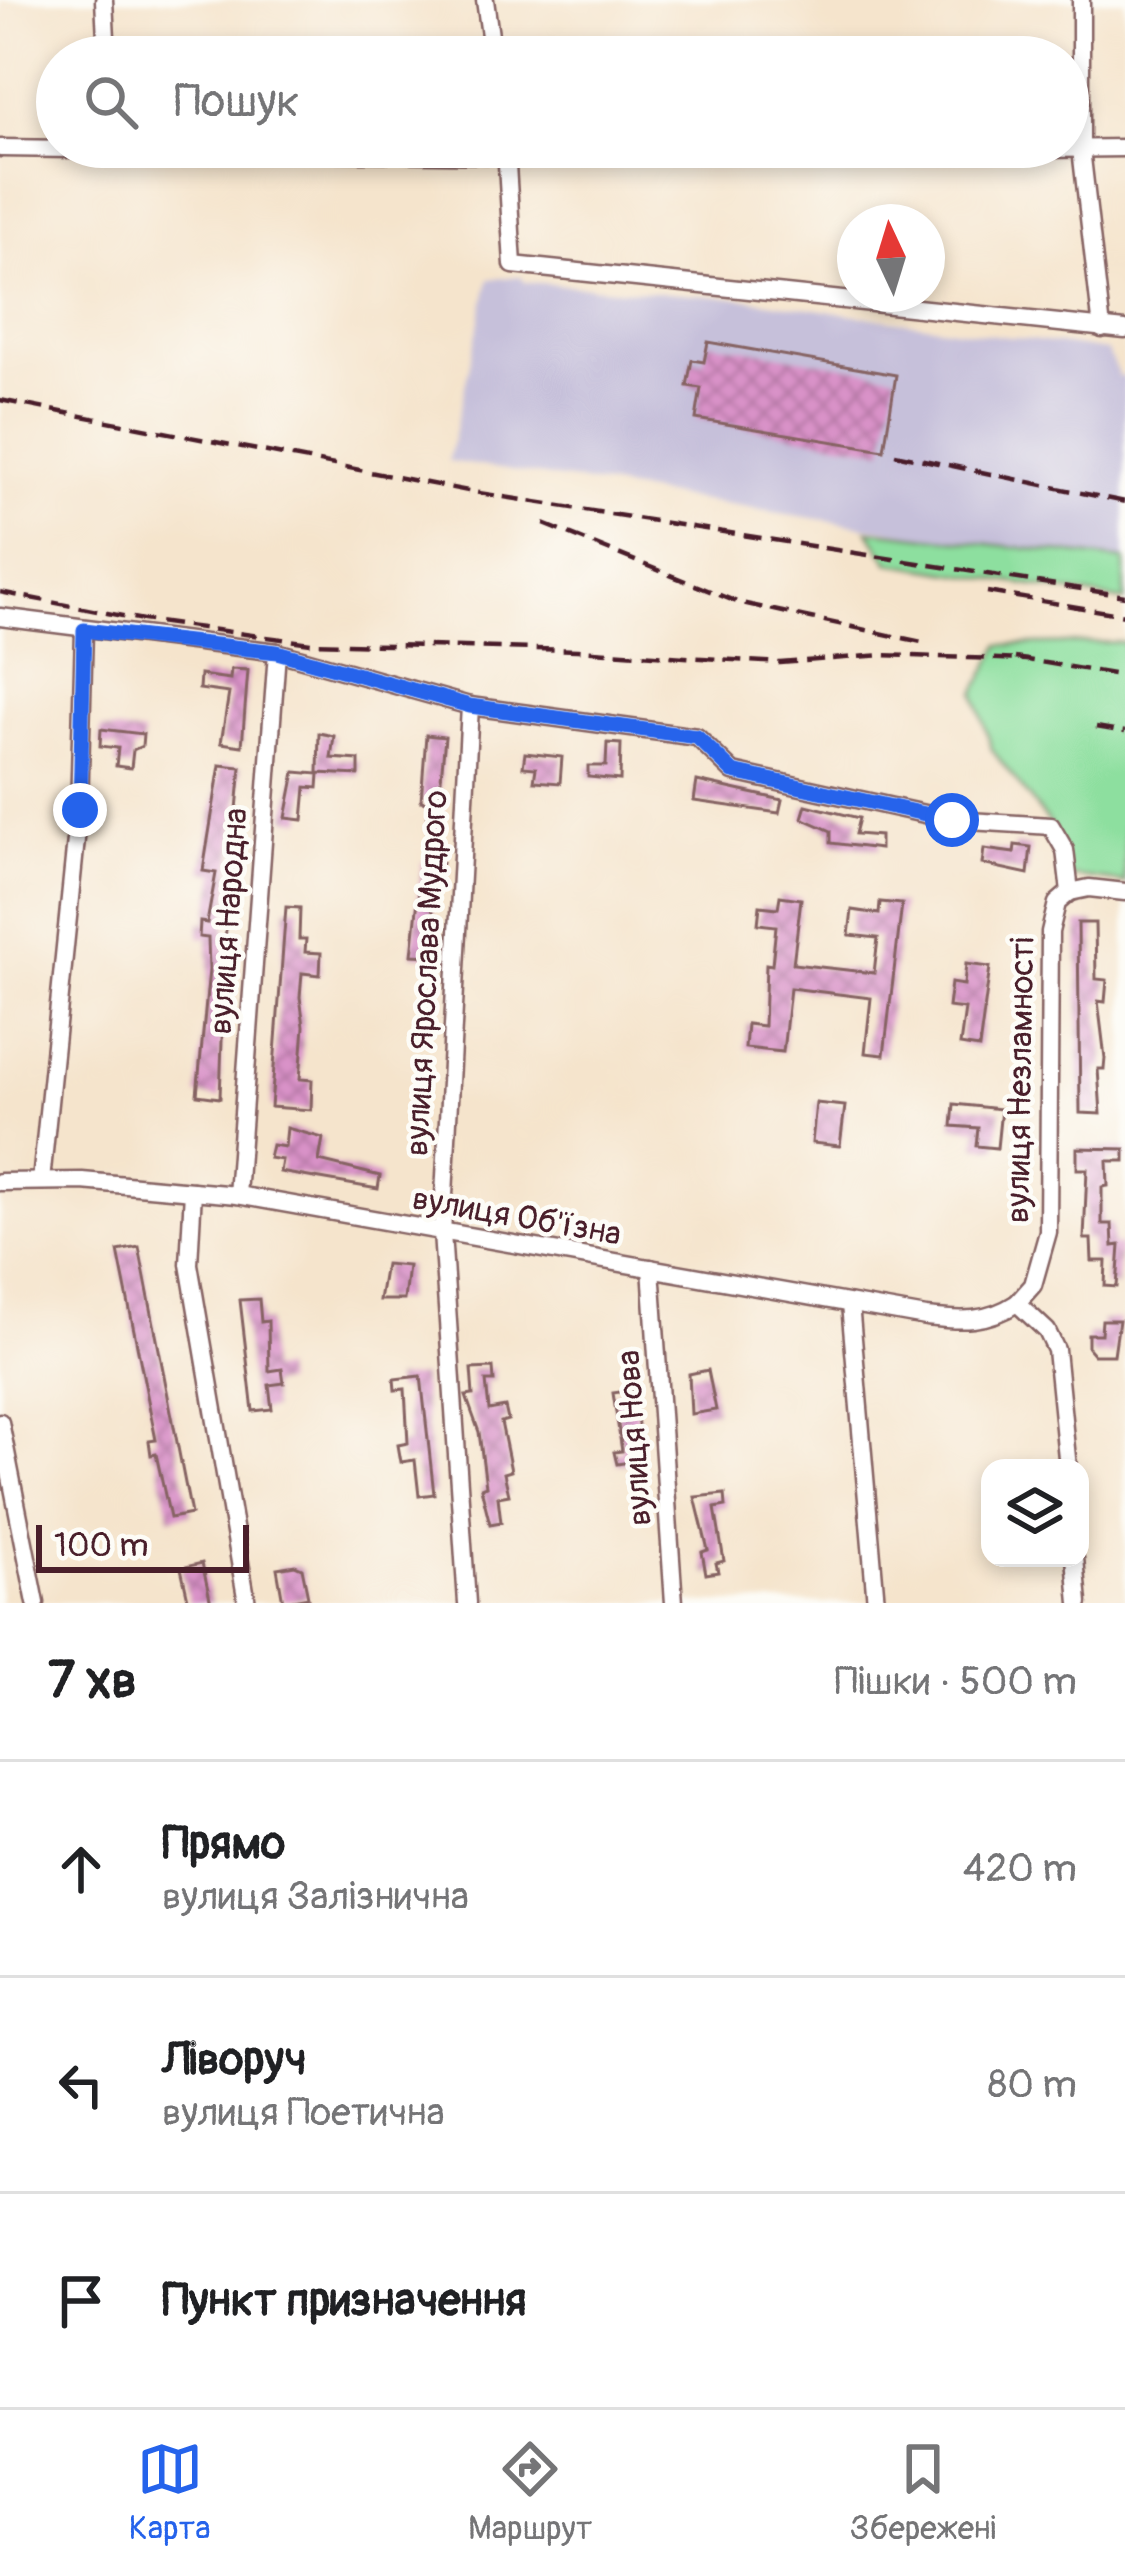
<!DOCTYPE html>
<html lang="uk">
<meta charset="utf-8">
<style>
body{margin:0;font-family:Pangolin,sans-serif;background:#f6f6f6;color:#202124}
.controls{position:absolute;right:36px;bottom:36px;display:grid;overflow:hidden;border-radius:24px;box-shadow:0 6px 18px #0003}
.controls button{width:108px;height:108px;display:grid;place-items:center;padding:0;border:0;border-bottom:3px solid #e0e0e0;background:#fff;color:#202124;font:60px sans-serif}
.compass{position:absolute;left:837px;top:204px;width:108px;height:108px;border-radius:50%;background:#fff;box-shadow:0 6px 18px #0003;rotate:356deg}
.scale{position:absolute;left:36px;bottom:30px;width:213px;box-sizing:border-box;padding-left:12px;border:6px solid #4a1f2b;border-top:0;font-size:33px;line-height:42px;white-space:nowrap;color:#4a1f2b;-webkit-text-stroke:9px #fdfcf7;paint-order:stroke}
.stop{position:absolute;width:36px;height:36px;margin:-27px;border:9px solid #2563eb;border-radius:50%;background:#fff}
.stop.end{background:#2563eb;border-color:#fff;box-shadow:0 3px 12px #0008}
.list{margin:0;padding:0;list-style:none}
h2{display:flex;justify-content:space-between;align-items:center;height:156px;margin:0;padding:0 48px;font-size:51px}
h2 small{font-size:39px;font-weight:400;color:#757577}
.list li{display:grid;grid-template-columns:78px 1fr auto;gap:36px;align-items:center;box-sizing:border-box;height:216px;padding:0 48px;border-top:3px solid #e0e0e0}
.list b{display:block;font-size:45px;white-space:nowrap}
.list p{margin:0;font-size:39px;white-space:nowrap;color:#757577}
.list em{font-size:39px;font-style:normal;color:#757577}
.icon{flex:none;width:66px;height:66px;fill:none;stroke:currentColor;stroke-width:2;stroke-linecap:round;stroke-linejoin:round}
.map{position:relative;flex:none;width:1125px;height:1603px;overflow:hidden}
.search{position:absolute;background:#fff;box-shadow:0 6px 18px #0003;left:36px;right:36px;top:36px;height:132px;display:flex;align-items:center;gap:30px;box-sizing:border-box;padding:0 42px;border-radius:66px;color:#757577;font-size:45px}
.sheet{height:804px;background:#fff}
nav{display:flex;justify-content:space-around;align-items:center;box-sizing:border-box;height:168px;border-top:3px solid #e0e0e0;background:#fff;font-size:33px;color:#757577}
nav a{display:grid;justify-items:center;gap:6px}
nav .on{color:#2563eb}
.map>svg:first-child{display:block}
.industrial{fill:#c6c0da}
.grass{fill:#8ddf9f;stroke:#6c7f65;stroke-width:3}
.building{fill:url(#building-cross-hatch)}
.lines{fill:none;stroke-linecap:round;stroke-linejoin:round}
.minor-casing{stroke:#866463;stroke-width:21}
.minor{stroke:#fff;stroke-width:16}
.rail{stroke:#4a1f2b;stroke-width:4.5;stroke-dasharray:18 9;stroke-linecap:butt}
.route{stroke:#2563eb;stroke-width:15}
.labels{text-anchor:middle;stroke-width:9;stroke-linejoin:round;paint-order:stroke}
.street-label{font-size:33px;fill:#4a1f2b;stroke:#fdfcf7}
</style>
<div class="map">
<svg width="1125" height="1603" viewBox="0 0 1125 1603">
<defs>
<pattern id="building-cross-hatch" width="8" height="8" patternUnits="userSpaceOnUse" patternTransform="scale(3)"><rect width="8" height="8" fill="#d992c8"/><path d="M0 0l8 8M0 8l8-8" fill="none" stroke="#b277a3"/></pattern>
</defs>
<rect width="100%" height="100%" fill="#fdfcf7"/>
<filter id="ink" filterUnits="userSpaceOnUse"><feTurbulence type="fractalNoise" baseFrequency=".00833" numOctaves="2"/><feDisplacementMap in="SourceGraphic" scale="24" xChannelSelector="R" yChannelSelector="G"/><feConvolveMatrix kernelMatrix="1 2 1 2 8 2 1 2 1" color-interpolation-filters="sRGB"/></filter>
<filter id="wash" filterUnits="userSpaceOnUse"><feTurbulence type="fractalNoise" baseFrequency=".004" numOctaves="4" result="noise"/><feDisplacementMap in="SourceGraphic" scale="48" xChannelSelector="R" yChannelSelector="G"/><feGaussianBlur stdDeviation="2.7" result="paint"/><feColorMatrix in="noise" values="0 0 0 0 0 0 0 0 0 0 0 0 0 0 0 0 0 1.4 0 .05"/><feComposite in="paint" operator="in"/></filter>
<g filter="url(#wash)">
<rect width="100%" height="100%" fill="#f5e4cc"/>
<polygon class="industrial" points="521,276 525,282 747,299 1107,351 1119,376 1125,376 1125,567 448,461 489,279"/>
<g class="grass">
<polygon points="868,530 1125,560 1125,601 890,563"/>
<polygon points="1125,642 1125,883 1068,876 1051,826 992,750 975,693 1000,645"/>
</g>
<g id="blocks">
<g class="building">
<polygon points="708,342 896,375 884,450 696,419 701,388 687,386 692,360 704,362"/>
<polygon points="231,669 248,670 242,746 221,743 229,693 199,689 200,675 230,679"/>
<polygon points="101,729 143,734 142,746 133,750 131,768 116,766 118,748 100,746"/>
<polygon points="319,733 334,736 331,758 359,760 359,775 318,773"/>
<polygon points="426,735 445,737 438,810 443,810 442,828 435,833 427,832 428,802 421,801"/>
<polygon points="607,743 621,744 620,780 588,777 588,766 606,766"/>
<polygon points="525,753 562,757 560,783 534,781 536,768 523,767"/>
<polygon points="220,765 241,767 226,925 220,1098 197,1095 209,970 208,938 199,937 200,922 207,923 216,873 203,871"/>
<polygon points="295,772 319,774 318,788 306,787 303,820 286,818"/>
<polygon points="697,781 782,800 779,813 694,801"/>
<polygon points="806,805 859,818 855,834 880,836 880,849 831,843 831,831 802,818"/>
<polygon points="1015,845 1031,847 1028,874 982,864 984,849 1014,853"/>
<polygon points="422,862 442,863 433,897 432,956 412,955"/>
<polygon points="780,896 801,899 793,964 874,973 878,938 849,935 852,910 879,914 880,902 902,904 884,1055 865,1053 871,998 790,988 783,1052 745,1048 747,1024 764,1026 766,964 772,965 776,926 758,924 760,906 778,908"/>
<polygon points="286,907 300,908 299,939 306,939 305,952 321,953 320,975 302,973 300,997 304,1026 300,1079 312,1080 311,1110 271,1107"/>
<polygon points="1078,923 1095,923 1096,979 1107,980 1105,1002 1098,1001 1105,1058 1104,1069 1098,1069 1101,1114 1080,1113"/>
<polygon points="966,964 990,967 979,1048 960,1045 965,1009 948,1007 951,983 964,985"/>
<polygon points="816,1103 845,1106 840,1146 812,1143"/>
<polygon points="954,1104 1001,1109 997,1148 976,1146 978,1128 952,1126"/>
<polygon points="287,1128 323,1138 319,1161 380,1176 378,1189 280,1172 282,1160 269,1158 272,1145 285,1147"/>
<polygon points="1077,1148 1125,1149 1125,1161 1107,1161 1108,1186 1102,1187 1102,1224 1112,1224 1113,1246 1120,1245 1117,1287 1105,1286 1106,1261 1092,1261 1091,1239 1084,1239 1087,1169 1077,1169"/>
<polygon points="139,1247 191,1514 170,1518 156,1454 151,1455 149,1441 156,1440 118,1251"/>
<polygon points="385,1264 408,1266 404,1300 379,1300"/>
<polygon points="259,1299 261,1322 268,1321 269,1371 282,1369 284,1383 269,1385 272,1409 253,1411 240,1300"/>
<polygon points="1102,1320 1119,1320 1114,1355 1094,1355 1088,1348 1088,1334 1101,1334"/>
<polygon points="493,1368 494,1381 486,1381 489,1410 505,1407 508,1420 501,1422 511,1471 504,1473 509,1495 498,1497 501,1522 490,1524 481,1488 486,1486 479,1432 466,1396 473,1395 471,1369"/>
<polygon points="708,1370 716,1410 691,1414 689,1374"/>
<polygon points="421,1376 434,1494 419,1496 415,1460 401,1462 398,1445 408,1443 405,1389 395,1390 394,1379"/>
<polygon points="634,1390 642,1460 617,1464 614,1452 622,1451 613,1393"/>
<polygon points="725,1494 726,1506 715,1508 724,1561 716,1563 718,1572 706,1574 702,1552 708,1550 695,1497"/>
<polygon points="202,1563 211,1603 189,1603 181,1568"/>
<polygon points="295,1565 302,1568 308,1597 283,1602 277,1568"/>
</g>
</g>
</g>
<g filter="url(#ink)">
<use href="#blocks" fill-opacity="0" stroke="#866463" stroke-width="3"/>
<g class="lines">
<g class="minor-casing">
<g id="minor">
<polyline points="104,0 107,57"/>
<polyline points="485,0 493,57"/>
<polyline points="1081,0 1081,149 1102,329"/>
<polyline points="0,148 507,155 1125,148"/>
<polyline points="506,148 513,265 1125,330"/>
<polyline points="0,617 277,652 470,706 697,737 733,772 952,820 1051,826 1065,850 1070,892"/>
<polyline points="1070,892 1089,888 1125,892"/>
<polyline points="41,1181 79,810 84,630"/>
<path d="M0 1182 82 1181 237 1195 926 1317C961 1321 986 1323 1017 1303"/>
<polyline points="193,1191 189,1264 247,1603"/>
<polyline points="237,1195 277,652"/>
<polyline points="651,1268 674,1603"/>
<polyline points="850,1304 876,1603"/>
<polyline points="0,1422 36,1603"/>
<polyline points="1068,1468 1056,1350 1047,1331 1017,1303 1033,1285 1048,1232 1050,932 1057,903 1070,892"/>
<polyline points="1075,1558 1079,1603"/>
<polyline points="467,1603 442,1233 470,706"/>
</g>
</g>
<use href="#minor" class="minor"/>
<g class="rail">
<polyline points="0,400 473,492 1125,596"/>
<polyline points="895,454 1125,502"/>
<polyline points="544,524 737,602 926,643"/>
<polyline points="0,592 143,620 311,643 577,650 780,663 882,655 1027,660"/>
<polyline points="987,592 1125,615"/>
<polyline points="1015,658 1125,676"/>
<polyline points="1096,727 1125,732"/>
</g>
</g>
</g>
<g class="lines" filter="url(#ink)">
<polyline class="route" points="80,810 84,630 277,652 470,706 697,737 733,772 952,820"/>
</g>
<g class="labels">
<g class="street-label">
<text transform="translate(227 921) rotate(-86)" y="12">вулиця Народна</text>
<text transform="translate(425 973) rotate(-87)" y="12">вулиця Ярослава Мудрого</text>
<text transform="translate(1019 1080) rotate(-89)" y="12">вулиця Незламності</text>
<text transform="translate(517 1215) rotate(10)" y="12">вулиця Об'їзна</text>
<text transform="translate(633 1438) rotate(-94)" y="12">вулиця Нова</text>
</g>
</g>
</svg>
<div class="controls">
<button><svg class="icon" aria-label="layers" viewBox="0 0 24 24"><path d="M12 4l9 5-9 5-9-5zM3 14l9 5 9-5"/></svg></button>
</div>
<svg class="compass" viewBox="-18 -18 36 36"><path d="M0-13l5 13h-10z" fill="#e53935"/><path d="M0 13l5-13h-10z" fill="#757577"/></svg>
<div class="scale">100 m</div>
<div class="stop" style="left:952px;top:820px"></div>
<div class="stop end" style="left:80px;top:810px"></div>
<div class="search"><svg class="icon" aria-label="search" viewBox="0 0 24 24"><circle cx="10" cy="10" r="6"/><path d="M15 15l6 6"/></svg>Пошук</div>
</div>
<section class="sheet">
<h2>7 хв<small>Пішки · 500 m</small></h2>
<ul class="list">
<li><svg class="icon" aria-label="ahead" viewBox="0 0 24 24"><path d="M12 20V5M6 11l6-6 6 6"/></svg><div><b>Прямо</b><p>вулиця Залізнична</p></div><em>420 m</em></li>
<li><svg class="icon" aria-label="left" viewBox="0 0 24 24"><path d="M17 20v-9H6M10 6l-5 5 5 5"/></svg><div><b>Ліворуч</b><p>вулиця Поетична</p></div><em>80 m</em></li>
<li><svg class="icon" aria-label="arrive" viewBox="0 0 24 24"><path d="M6 21V4h12l-3 4 3 4H6"/></svg><div><b>Пункт призначення</b></div></li>
</ul>
</section>
<nav>
<a class="on"><svg class="icon" aria-label="map" viewBox="0 0 24 24"><path d="M3 6l6-2 6 2 6-2v14l-6 2-6-2-6 2zM9 4v14M15 6v14"/></svg>Карта</a>
<a><svg class="icon" aria-label="directions" viewBox="0 0 24 24"><path d="M12 3l9 9-9 9-9-9zM9 14v-3h6M13 9l2 2-2 2"/></svg>Маршрут</a>
<a><svg class="icon" aria-label="saved" viewBox="0 0 24 24"><path d="M7 4h10v16l-5-4-5 4z"/></svg>Збережені</a>
</nav>
